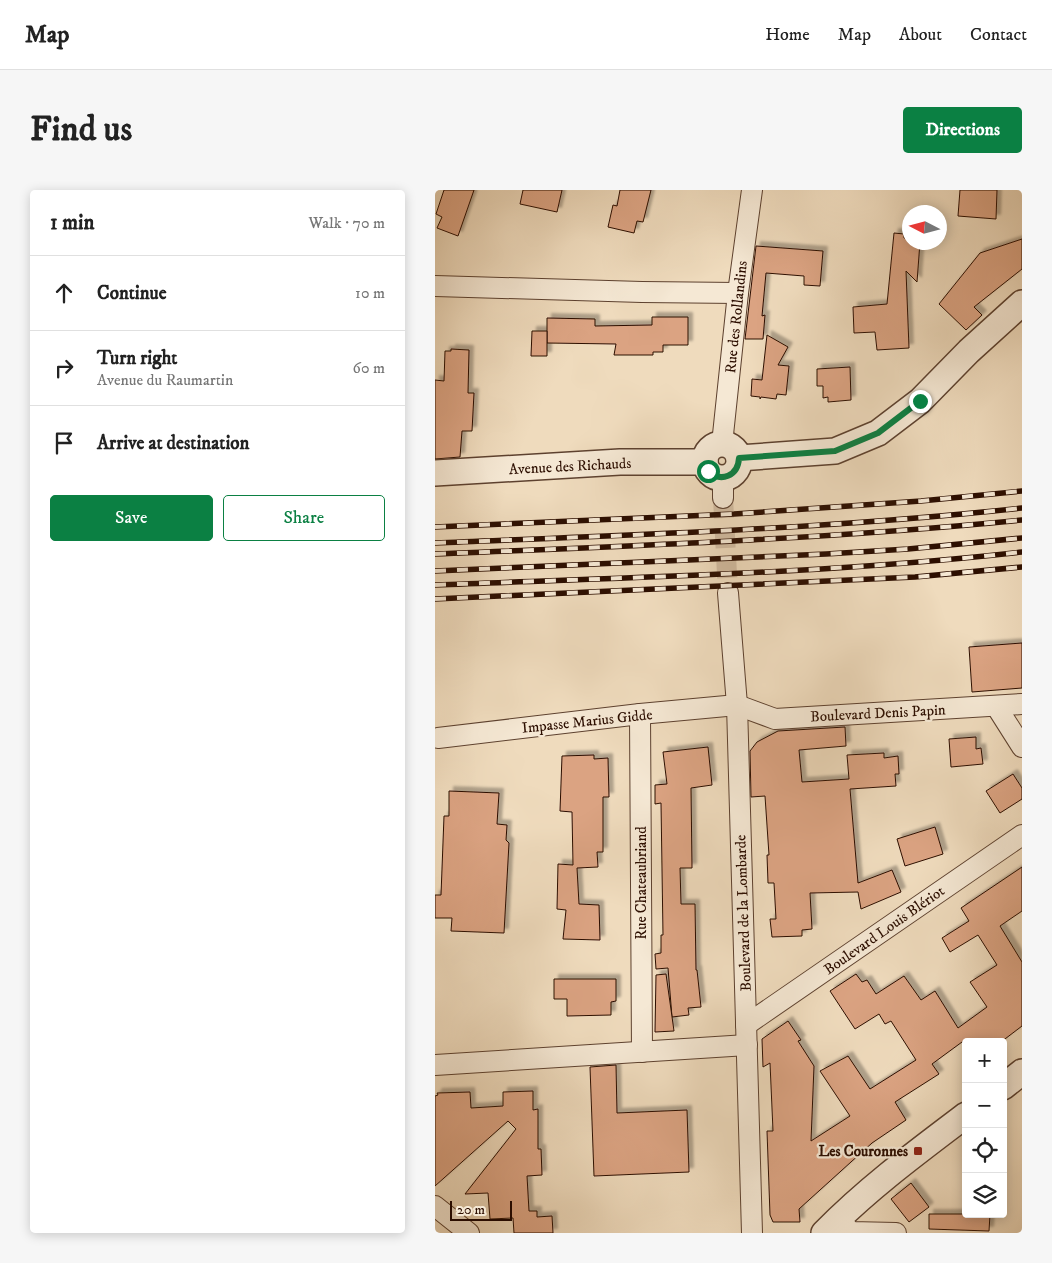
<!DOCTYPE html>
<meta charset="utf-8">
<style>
body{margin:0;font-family:"IM FELL DW Pica",serif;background:#f6f6f6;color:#222}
.controls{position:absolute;right:15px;bottom:15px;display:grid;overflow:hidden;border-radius:5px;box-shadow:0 2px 12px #0003}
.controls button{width:45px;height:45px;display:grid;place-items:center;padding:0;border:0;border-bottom:1px solid #e0e0e0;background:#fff;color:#222;font:25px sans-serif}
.compass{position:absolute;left:467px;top:15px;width:45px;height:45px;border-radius:50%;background:#fff;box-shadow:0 2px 12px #0003;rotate:276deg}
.scale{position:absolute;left:15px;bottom:12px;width:62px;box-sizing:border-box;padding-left:5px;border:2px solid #2c0e00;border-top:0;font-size:14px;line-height:18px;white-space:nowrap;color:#2c0e00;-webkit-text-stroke:4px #f5e8d4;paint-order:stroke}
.stop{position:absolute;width:15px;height:15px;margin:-11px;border:4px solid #0b8043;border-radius:50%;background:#fff}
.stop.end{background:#0b8043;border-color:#fff;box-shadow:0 1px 5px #0008}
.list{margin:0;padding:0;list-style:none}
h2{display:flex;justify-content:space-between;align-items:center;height:65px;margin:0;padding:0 20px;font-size:21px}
h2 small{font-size:16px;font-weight:400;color:#767676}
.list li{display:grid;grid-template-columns:32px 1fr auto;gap:15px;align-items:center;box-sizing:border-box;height:75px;padding:0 20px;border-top:1px solid #e0e0e0}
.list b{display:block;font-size:19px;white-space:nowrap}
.list p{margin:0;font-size:16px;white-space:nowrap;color:#767676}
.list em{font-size:16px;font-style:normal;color:#767676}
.actions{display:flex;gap:10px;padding:15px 20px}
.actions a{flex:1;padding:11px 0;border:1px solid #0b8043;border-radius:5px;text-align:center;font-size:18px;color:#0b8043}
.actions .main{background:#0b8043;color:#fff}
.icon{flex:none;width:28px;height:28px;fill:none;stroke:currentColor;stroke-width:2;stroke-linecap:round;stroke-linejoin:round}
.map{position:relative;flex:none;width:587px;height:1043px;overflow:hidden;border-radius:5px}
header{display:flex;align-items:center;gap:30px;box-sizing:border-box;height:70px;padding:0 25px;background:#fff;border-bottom:1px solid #e0e0e0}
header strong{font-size:24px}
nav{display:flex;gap:28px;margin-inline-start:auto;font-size:18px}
.intro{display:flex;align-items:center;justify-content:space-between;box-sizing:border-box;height:120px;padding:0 30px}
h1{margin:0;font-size:35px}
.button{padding:12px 22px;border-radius:5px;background:#0b8043;color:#fff;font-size:18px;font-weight:700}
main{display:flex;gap:30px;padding:0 30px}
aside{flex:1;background:#fff;border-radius:5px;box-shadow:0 2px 12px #0003}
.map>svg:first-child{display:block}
.building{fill:#dba382;stroke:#2c0e00;filter:url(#shadow)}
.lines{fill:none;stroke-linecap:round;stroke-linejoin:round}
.minor-tunnel{stroke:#d2bca1;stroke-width:20;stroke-dasharray:20 10;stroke-linecap:butt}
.minor-casing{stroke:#5d412f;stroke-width:22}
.tertiary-casing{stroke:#5d412f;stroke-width:28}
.minor{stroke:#f5e8d4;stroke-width:20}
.tertiary{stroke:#f5e8d4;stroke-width:25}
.rail-casing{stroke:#2c0e00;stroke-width:5.5}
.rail{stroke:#f5e8d4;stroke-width:4;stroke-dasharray:11;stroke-linecap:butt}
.route{stroke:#0b8043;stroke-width:6}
.poi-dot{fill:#8f2418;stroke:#f5e8d4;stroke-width:2}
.labels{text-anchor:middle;stroke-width:4.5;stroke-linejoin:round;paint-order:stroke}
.street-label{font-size:15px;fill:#2c0e00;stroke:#f5e8d4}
.poi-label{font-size:15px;font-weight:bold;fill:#2c0e00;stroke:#f5e8d4;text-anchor:end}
</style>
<header>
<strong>Map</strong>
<nav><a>Home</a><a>Map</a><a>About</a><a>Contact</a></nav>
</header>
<div class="intro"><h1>Find us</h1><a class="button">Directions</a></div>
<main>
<aside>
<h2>1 min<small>Walk · 70 m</small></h2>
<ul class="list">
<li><svg class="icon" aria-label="ahead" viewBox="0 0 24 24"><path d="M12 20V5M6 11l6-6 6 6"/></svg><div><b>Continue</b></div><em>10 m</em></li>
<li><svg class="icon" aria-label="right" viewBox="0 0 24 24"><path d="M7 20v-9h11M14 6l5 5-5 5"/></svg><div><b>Turn right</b><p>Avenue du Raumartin</p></div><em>60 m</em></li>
<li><svg class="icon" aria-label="arrive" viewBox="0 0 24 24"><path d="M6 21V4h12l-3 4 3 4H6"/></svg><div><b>Arrive at destination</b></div></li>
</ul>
<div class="actions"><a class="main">Save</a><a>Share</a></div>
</aside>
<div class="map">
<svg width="587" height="1043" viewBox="0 0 587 1043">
<defs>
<filter id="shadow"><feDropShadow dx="4.5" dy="-4.5" stdDeviation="1" flood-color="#0004"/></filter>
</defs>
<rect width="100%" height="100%" fill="#efdbbd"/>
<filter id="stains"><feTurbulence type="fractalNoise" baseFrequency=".004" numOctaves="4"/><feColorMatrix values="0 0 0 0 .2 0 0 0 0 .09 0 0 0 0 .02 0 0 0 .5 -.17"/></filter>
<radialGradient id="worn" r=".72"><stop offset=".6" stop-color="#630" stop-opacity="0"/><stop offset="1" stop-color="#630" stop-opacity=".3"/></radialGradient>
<g class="building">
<polygon points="9,0 39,0 23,46 2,38 7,27 1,24"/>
<polygon points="88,0 127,0 122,22 85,14"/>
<polygon points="185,0 216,0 208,32 202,31 199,43 173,37 178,15 182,16"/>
<polygon points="525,0 562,0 561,29 523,26"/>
<polygon points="459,43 469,44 469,48 474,49 474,52 485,52 482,92 471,81 474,158 442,160 440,142 419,143 418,117 452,114"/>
<polygon points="587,49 587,79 539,117 547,125 531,140 504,114 545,63"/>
<polygon points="321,56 388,61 385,96 369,95 369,86 331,83 327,126 330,125 328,149 310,149"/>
<polygon points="217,127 253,127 253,155 228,155 228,162 218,162 218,165 179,165 181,154 112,153 112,128 160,129 160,136 217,135"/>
<polygon points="97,141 112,141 112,166 96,166"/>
<polygon points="332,145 353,157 343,175 354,176 351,205 342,204 341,209 326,207 325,209 325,207 316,206 317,189 327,190"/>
<polygon points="16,159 34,160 33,203 39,203 37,241 27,241 25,267 0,269 0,190 9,191 10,161 16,161"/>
<polygon points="415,177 416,210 393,212 393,207 388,208 388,196 382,196 382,179"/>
<polygon points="587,453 587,498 537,502 534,457"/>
<polygon points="410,537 411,556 364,560 367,592 414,589 412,565 449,563 449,568 463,566 464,584 460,584 461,596 415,599 423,693 457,680 466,702 426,719 423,702 375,703 377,739 367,740 367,746 337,747 335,729 341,729 339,693 333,693 332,665 334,665 330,606 316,607 315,561 322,552 343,541"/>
<polygon points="541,547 541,559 546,558 548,574 516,577 514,549"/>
<polygon points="273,557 277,595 256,598 257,678 245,678 246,714 260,714 261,780 262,780 266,817 253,818 254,825 237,827 233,778 221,779 220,764 226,763 226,745 228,745 226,613 220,614 220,595 232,594 228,562"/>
<polygon points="159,565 159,569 173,568 174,607 168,607 168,662 162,662 163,677 142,678 144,714 164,715 165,750 128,749 131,720 122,719 123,674 138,675 137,622 125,621 127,566"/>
<polygon points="578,584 587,598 587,609 565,623 551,601"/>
<polygon points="14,601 64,603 62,634 72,635 71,650 74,653 69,743 16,741 17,728 0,728 0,705 6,705 9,626 14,626"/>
<polygon points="500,637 508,664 470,676 462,649"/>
<polygon points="587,677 587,721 565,736 587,772 587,836 566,852 527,852 497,874 504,884 460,912 471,930 437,953 364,1019 365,1032 338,1032 335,1025 332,941 338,941 335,873 328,877 327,849 353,831 366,850 363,851 379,876 376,951 415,926 385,881 413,866 435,899 481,870 456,831 450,834 444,824 420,839 395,801 421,784 427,792 432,790 441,804 469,786 486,810 500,801 523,838 552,817 535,792 562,775 543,745 515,762 507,748 534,731 526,718"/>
<polygon points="231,784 239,841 220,842 221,785"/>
<polygon points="119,789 181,789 181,811 176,812 176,825 132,826 132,809 119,809"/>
<polygon points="181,875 182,923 252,920 254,982 159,986 155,877"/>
<polygon points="98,901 98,920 103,919 103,959 106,959 107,985 92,986 94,1021 102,1021 102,1027 117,1026 118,1043 79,1043 78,1028 55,1029 53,1003 30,1004 81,939 73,931 0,996 0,906 3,905 2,903 35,902 36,918 68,916 68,902"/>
<polygon points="476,993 494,1017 474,1032 456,1009"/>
<polygon points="494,1024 555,1024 554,1041 494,1039"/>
</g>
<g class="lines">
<polyline class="minor-tunnel" points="288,308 293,403"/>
<g class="minor-casing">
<g id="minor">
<polyline points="0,96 207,102 303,103"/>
<polyline points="287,254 303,103 317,0"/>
<polyline points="288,308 288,288"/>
<polyline points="293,403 302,515 317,1043"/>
<polyline points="561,516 587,557"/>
<polyline points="205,524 207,862"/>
<polyline points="3,548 205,524 302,515 340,529 587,514"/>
<polyline points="311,835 587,645"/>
<polyline points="0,875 312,855"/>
<polyline points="0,1016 34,1043"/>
<polyline points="403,1028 416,1042 461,1043"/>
</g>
</g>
<g class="tertiary-casing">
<g id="tertiary">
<circle cx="287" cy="271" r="17"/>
<polyline points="304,268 400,261 443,243 485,211 534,161 587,113"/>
<polyline points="0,283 185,272 270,272"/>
<polyline points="568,897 587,882"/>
<path d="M389 1043C432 999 482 962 531 925"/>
</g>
</g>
<use href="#minor" class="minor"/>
<use href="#tertiary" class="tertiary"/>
<g class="rail-casing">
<g id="rail">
<polyline points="0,337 299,324 486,311 587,301"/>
<path d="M0 353C196 345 392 339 587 318"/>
<path d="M0 364C196 356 392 349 587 330"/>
<polyline points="0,381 391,364 473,359 587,348"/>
<path d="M0 395C196 387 392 384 587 362"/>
<polyline points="0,409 480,387 587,377"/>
</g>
</g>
<use href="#rail" class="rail"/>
</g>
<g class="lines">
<path class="route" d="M273 281C286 293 303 286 304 268L400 261 443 243 485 211"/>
</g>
<rect class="poi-dot" x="478" y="956" width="10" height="10" rx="2.5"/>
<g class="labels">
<g class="street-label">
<text transform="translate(301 127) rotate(-84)" y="5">Rue des Rollandins</text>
<text transform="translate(135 276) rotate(-3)" y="5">Avenue des Richauds</text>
<text transform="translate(443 523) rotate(-3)" y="5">Boulevard Denis Papin</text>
<text transform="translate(152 531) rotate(-6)" y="5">Impasse Marius Gidde</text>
<text transform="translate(206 693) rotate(-90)" y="5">Rue Chateaubriand</text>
<text transform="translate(308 723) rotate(-92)" y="5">Boulevard de la Lombarde</text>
<text transform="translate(449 740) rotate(-35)" y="5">Boulevard Louis Blériot</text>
</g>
<g class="poi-label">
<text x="473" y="966">Les Couronnes</text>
</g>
</g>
<rect width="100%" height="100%" filter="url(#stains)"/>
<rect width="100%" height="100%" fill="url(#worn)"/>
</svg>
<div class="controls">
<button>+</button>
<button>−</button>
<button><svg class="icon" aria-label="locate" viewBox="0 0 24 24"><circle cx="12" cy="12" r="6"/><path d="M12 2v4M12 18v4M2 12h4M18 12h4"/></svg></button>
<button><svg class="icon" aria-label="layers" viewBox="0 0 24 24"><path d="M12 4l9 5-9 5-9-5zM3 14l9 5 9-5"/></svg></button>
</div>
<svg class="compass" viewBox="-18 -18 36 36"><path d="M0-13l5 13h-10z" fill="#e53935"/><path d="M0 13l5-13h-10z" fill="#767676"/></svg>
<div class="scale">20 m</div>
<div class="stop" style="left:273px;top:281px"></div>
<div class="stop end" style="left:485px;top:211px"></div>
</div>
</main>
